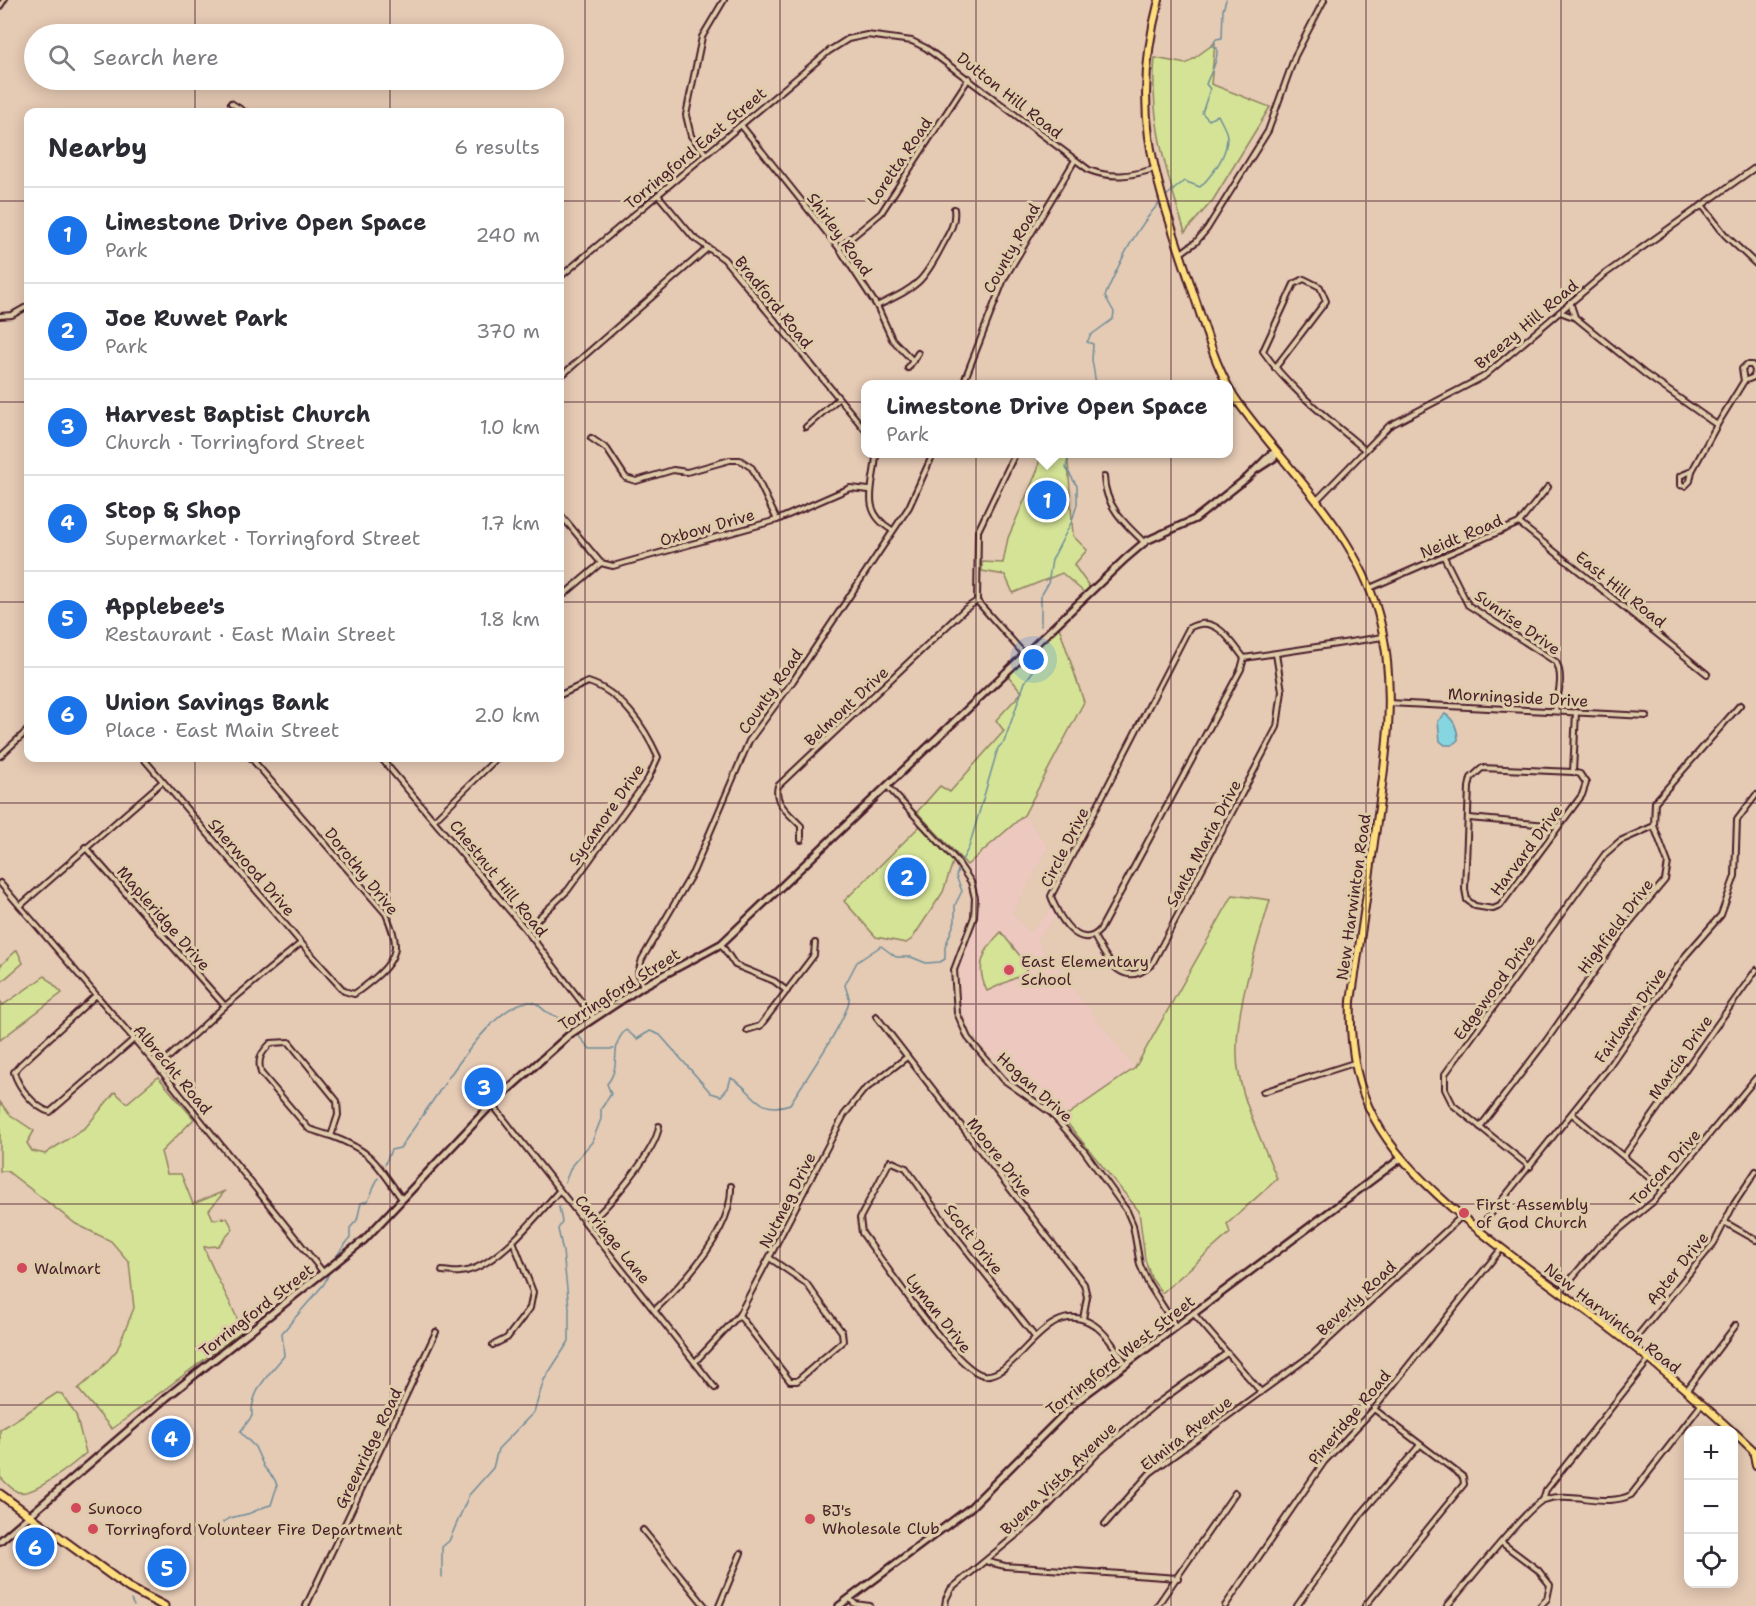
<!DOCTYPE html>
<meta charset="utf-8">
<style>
body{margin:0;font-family:"Shantell Sans",sans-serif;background:#f2f2f3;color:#2b2b33}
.controls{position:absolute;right:18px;bottom:18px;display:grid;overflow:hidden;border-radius:12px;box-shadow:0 3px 15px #0003}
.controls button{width:54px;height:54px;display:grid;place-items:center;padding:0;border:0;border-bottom:2px solid #e1e1e2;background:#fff;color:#2b2b33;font:30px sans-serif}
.you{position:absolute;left:1034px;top:660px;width:21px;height:21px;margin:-15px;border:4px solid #fff;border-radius:50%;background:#1a73e8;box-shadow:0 0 0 9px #1a73e833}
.badge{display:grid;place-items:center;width:39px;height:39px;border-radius:50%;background:#1a73e8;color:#fff;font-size:20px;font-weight:700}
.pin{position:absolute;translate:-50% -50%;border:3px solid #fff;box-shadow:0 2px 6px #0006}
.popup{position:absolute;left:861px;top:380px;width:372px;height:78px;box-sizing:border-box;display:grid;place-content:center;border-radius:12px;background:#fff;filter:drop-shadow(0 2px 4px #0005);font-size:20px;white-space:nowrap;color:#7c7c81}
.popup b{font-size:22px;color:#2b2b33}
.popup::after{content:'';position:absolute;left:50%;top:100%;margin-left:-12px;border:12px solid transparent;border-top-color:#fff}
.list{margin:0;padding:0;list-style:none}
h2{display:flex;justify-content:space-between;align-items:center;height:78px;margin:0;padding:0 24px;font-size:26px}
h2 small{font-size:20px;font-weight:400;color:#7c7c81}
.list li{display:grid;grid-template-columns:39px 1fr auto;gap:18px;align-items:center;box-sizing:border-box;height:96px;padding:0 24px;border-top:2px solid #e1e1e2}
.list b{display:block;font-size:22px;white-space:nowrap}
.list p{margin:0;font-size:20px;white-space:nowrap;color:#7c7c81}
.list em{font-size:20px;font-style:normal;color:#7c7c81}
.icon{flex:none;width:33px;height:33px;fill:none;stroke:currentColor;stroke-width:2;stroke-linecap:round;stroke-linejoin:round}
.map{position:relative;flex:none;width:1756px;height:1606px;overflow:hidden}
.search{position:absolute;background:#fff;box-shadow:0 3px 15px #0003;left:24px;top:24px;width:540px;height:66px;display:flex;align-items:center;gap:15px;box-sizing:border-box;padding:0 21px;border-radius:33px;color:#7c7c81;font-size:22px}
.panel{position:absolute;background:#fff;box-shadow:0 3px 15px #0003;left:24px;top:108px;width:540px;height:654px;border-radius:12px}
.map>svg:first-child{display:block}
.built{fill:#ecc8bf}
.green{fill:#d4e396;stroke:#8f8160;stroke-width:1.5}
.water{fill:#86d6e2;stroke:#6e8d99;stroke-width:1.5}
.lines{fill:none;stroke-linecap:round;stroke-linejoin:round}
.stream{stroke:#6e8d99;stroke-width:1.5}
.street-casing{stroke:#4a1f2b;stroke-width:8}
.secondary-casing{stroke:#4a1f2b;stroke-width:10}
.primary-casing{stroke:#4a1f2b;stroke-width:10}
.highway-casing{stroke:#4a1f2b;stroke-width:11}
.street{stroke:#dfccaa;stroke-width:4}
.secondary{stroke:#dfccaa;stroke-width:5}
.primary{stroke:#fedf80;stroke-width:6}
.highway{stroke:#fedf80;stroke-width:7}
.grid{fill:none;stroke:#4a1f2b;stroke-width:1.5;stroke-opacity:0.55}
.poi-dot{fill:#d1495b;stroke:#dfccaa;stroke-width:2}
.labels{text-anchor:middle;stroke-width:6;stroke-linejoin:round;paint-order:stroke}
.street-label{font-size:16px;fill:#4a1f2b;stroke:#dfccaa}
.poi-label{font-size:16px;fill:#4a1f2b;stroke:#dfccaa;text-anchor:start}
</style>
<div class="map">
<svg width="1756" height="1606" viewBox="0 0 1756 1606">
<rect width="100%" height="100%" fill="#e5cab4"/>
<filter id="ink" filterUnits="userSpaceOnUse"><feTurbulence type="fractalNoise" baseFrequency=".0167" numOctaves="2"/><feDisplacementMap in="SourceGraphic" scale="12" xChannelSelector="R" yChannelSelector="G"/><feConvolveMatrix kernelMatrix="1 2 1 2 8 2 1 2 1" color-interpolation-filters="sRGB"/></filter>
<g filter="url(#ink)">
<polygon class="built" points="1024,815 1048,847 1012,913 1030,933 1051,909 1056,916 1036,941 1135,1068 1063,1118 1001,1067 976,1038 960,1005 960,965 977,923 980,904 975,882 967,865"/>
<g class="green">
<path d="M1215 43 1211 84 1270 107 1213 200 1185 232C1167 175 1149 119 1155 58L1186 64Z"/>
<polygon points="1040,454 1070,454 1068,462 1073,536 1087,550 1074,565 1091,589 1086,594 1062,573 1013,593 1005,575 982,571 982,562 1003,563 1008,538 1038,469"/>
<polygon points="1057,621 1084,702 1024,815 967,865 917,812 940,786 950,792 1004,731 996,720 1022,692 1004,671"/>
<polygon points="920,826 953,862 943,892 912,939 906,943 876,937 844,901"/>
<path d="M1233 895 1270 900C1256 949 1229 1024 1239 1075 1246 1111 1264 1145 1277 1179L1227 1224 1230 1233 1162 1293 1151 1278 1145 1259 1139 1211 1063 1118 1135 1068Z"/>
<path d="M1001 932 1028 966 1024 974 987 991C975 967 983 950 1001 932Z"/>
<polygon points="17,950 23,963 0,983 0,966"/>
<polygon points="45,976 62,993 0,1040 0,1001 3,1005"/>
<path d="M158 1077 194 1119 161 1152 167 1174H181L193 1204 225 1191 209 1210 213 1219 227 1218 233 1229 218 1246 204 1247C214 1276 232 1302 242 1331L112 1429 78 1389 99 1371 117 1350 134 1308 129 1262 111 1241 76 1224 7 1171H0V1102L9 1114 34 1131 27 1143 32 1151 45 1154 86 1127 115 1092 127 1103Z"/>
<path d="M57 1393 62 1394 76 1415 86 1453C75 1463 33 1497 18 1492 12 1490 5 1482 0 1477V1430Z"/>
</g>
<path class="water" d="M1445 714C1454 719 1458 730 1458 740L1452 745H1445L1440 741 1438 721Z"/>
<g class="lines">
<g class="stream">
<path d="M1165 197 1184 181 1200 187C1213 174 1227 156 1227 137 1227 130 1221 122 1218 115L1209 120 1202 113 1210 89 1206 84C1211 71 1218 62 1217 48L1212 46 1216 39 1222 38 1223 10 1226 0"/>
<path d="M1096 384 1092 360 1093 344 1087 342 1091 335 1113 319 1114 312 1105 296C1120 261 1136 228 1162 200"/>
<polyline points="1041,626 1041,596 1048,584 1052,560 1072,521 1077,504 1077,486 1066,468 1069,454"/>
<polyline points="960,864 969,847 998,748 1004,742 1025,682 1039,663 1039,653"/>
<polyline points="576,1033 590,1049 614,1049"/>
<path d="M448 1078C461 1060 503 999 531 1002 538 1002 541 1009 547 1012 559 1019 562 1016 573 1029"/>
<polyline points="385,1164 391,1150 400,1148 445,1083"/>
<path d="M565 1182 572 1165 592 1142 601 1119V1109L611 1094 607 1084C623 1065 608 1046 626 1030L637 1039 650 1031 660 1035 711 1093 721 1096 728 1088 731 1078C754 1089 756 1116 790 1104 801 1086 851 1014 849 998 848 993 846 990 845 985L857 962 881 946 896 957H911L926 963 940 962 945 959V947L955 921V905L962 891 956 876 959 868"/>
<polyline points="329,1266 350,1238 350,1228 357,1220 361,1203 368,1201 378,1178"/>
<path d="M223 1522C234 1515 236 1517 247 1514 255 1512 261 1507 271 1505L277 1486 275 1480 264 1467 255 1447 240 1432 252 1416C250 1392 269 1374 284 1356L282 1333 324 1284 330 1271"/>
<polyline points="201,1539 203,1533"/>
<polyline points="442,1577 442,1547 449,1541 469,1495 493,1468 498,1449 534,1412 544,1380 569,1341 569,1307 563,1252 558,1229 562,1222 559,1207"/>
<polyline points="131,1600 134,1606"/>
</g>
<g class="street-casing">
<g id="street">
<polyline points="0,6 4,0"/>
<polyline points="231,103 245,112"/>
<polyline points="741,125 839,248 877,306 892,339 913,361"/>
<polyline points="706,154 691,136 686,115 702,37 724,0"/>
<polyline points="658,195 693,237 724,259 866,431"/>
<polyline points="1702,205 1725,235 1756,264"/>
<polyline points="839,248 881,213 969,78"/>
<polyline points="1181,253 1196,242 1207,229 1268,131 1295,56 1324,0"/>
<path d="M560 277 829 51 848 39 867 35 912 41 926 48 1089 170C1112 179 1130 176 1154 169"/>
<polyline points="1570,302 1575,317"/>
<path d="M877 306C917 286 922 285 943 244 949 233 956 223 954 209"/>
<polyline points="1560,312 1576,318 1645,374 1717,425"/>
<polyline points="0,316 12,315 28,306"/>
<polyline points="908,368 918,353"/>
<path d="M1275 368 1326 301 1320 287 1304 279 1294 284 1263 351C1290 390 1329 419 1365 450"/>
<polyline points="560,377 708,248"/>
<polyline points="963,384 1004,279 1075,160"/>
<polyline points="806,427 838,399"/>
<polyline points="591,438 607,449 626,478 636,481 673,470 687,472 730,460 740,460 752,468 777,520"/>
<path d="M876 454C875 485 858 510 892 530"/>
<polyline points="1692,471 1680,476 1680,485 1685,486 1690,481 1692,471 1717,425 1744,381 1754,377 1755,370 1752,365 1746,365 1742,369 1744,381"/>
<path d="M1104 477C1105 506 1125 524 1145 543"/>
<polyline points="1317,500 1389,426 1483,377 1602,276 1756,167"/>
<polyline points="560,514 601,563"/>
<polyline points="1519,523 1707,674"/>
<path d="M1444 557 1468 605 1556 662C1564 676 1558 695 1555 711"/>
<polyline points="1370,588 1519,523 1548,487"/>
<polyline points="560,598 601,563 613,566 777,520 850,488 869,490"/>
<polyline points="977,601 978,531 1015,454"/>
<polyline points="977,601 1024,654"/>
<path d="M1244 658 1241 669 1100 930C1079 953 1057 915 1051 896L1189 628C1215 613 1230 640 1244 658L1383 637"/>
<polyline points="1388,703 1647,716"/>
<polyline points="0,756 28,730"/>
<path d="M143 758 308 951 344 991 354 994C362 989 369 983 376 977 401 955 398 943 386 914L251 758"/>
<polyline points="381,758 526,930 593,1017"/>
<polygon points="1482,768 1573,772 1580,774 1586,783 1582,795 1500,906 1493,909 1475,906 1467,900 1465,889 1469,787 1471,778"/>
<polyline points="1573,772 1576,712"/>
<polyline points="887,786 956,860 971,882 975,898 974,917 954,970 957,1013 968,1038 1004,1080 1051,1113 1084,1151 1127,1211 1133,1225 1140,1265 1148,1283 1176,1327"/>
<polyline points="1469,818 1558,826"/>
<polyline points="435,819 497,758"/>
<path d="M801 840V826C790 814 773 803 778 786L965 609 977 601"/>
<polyline points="85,847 225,1006"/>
<polyline points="0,883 158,1067 323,1272"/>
<polyline points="20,906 162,782"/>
<path d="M526 930 568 890 648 779 658 757C644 726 621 692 588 682L560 695"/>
<path d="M1094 936C1107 961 1124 990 1152 964L1277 727 1282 691 1276 654"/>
<polyline points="721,944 735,965 774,981 787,991"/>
<polyline points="643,986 638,973 642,959 693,872 749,741 793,681 909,507 933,454"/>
<path d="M95 996 20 1065 14 1072C18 1087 35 1108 50 1112L133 1040"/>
<polyline points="876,1016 1084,1284 1087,1297 1083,1319"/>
<polyline points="747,1030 760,1026 814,955 815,943"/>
<path d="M289 1042 337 1101 338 1115 331 1136 309 1129 261 1073C257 1059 261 1053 271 1043Z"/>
<polyline points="158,1067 225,1006 301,943"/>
<polyline points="1263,1092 1354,1063"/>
<polyline points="492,1104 715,1388"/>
<polyline points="1572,1114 1664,1190"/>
<polyline points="1480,1127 1546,1041 1625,928 1665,880 1668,863 1654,826 1655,802 1740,705"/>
<path d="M331 1136C374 1152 376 1163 402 1199"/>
<polyline points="1624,1156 1756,970"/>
<polyline points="1530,1167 1453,1105 1445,1089 1445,1074 1605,854 1620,841 1654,826"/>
<polyline points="1726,1223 1756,1240"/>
<path d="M587 1224C607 1209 657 1150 659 1126"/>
<polyline points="1478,1230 1607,1069 1686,955 1721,915 1735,876 1737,820 1756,795"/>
<path d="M442 1271C448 1271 454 1273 460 1272 495 1270 537 1215 559 1191"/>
<polyline points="1560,1292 1598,1247 1654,1201 1756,1078"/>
<path d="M655 1310C685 1281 733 1230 731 1186"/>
<polyline points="1194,1314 1261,1392"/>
<polyline points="739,1315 790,1381 797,1381 843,1341 842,1332 806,1283 771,1259"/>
<path d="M1035 1337 943 1220 906 1168 890 1161 860 1218 862 1233C882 1260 956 1370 983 1375 1017 1381 1046 1292 1094 1325 1107 1334 1117 1351 1126 1364"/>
<polyline points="493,1345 507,1338 530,1308 533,1292 513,1241"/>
<polyline points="1630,1345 1714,1243 1734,1204 1756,1171"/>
<polyline points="695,1362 739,1315 844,1115 863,1091 907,1057"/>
<polyline points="1686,1391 1736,1325"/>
<polyline points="1543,1500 1546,1490 1648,1361"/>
<polyline points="1105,1524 1150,1473 1314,1353 1462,1216"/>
<polyline points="643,1530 705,1606"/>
<polyline points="1502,1543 1538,1570 1550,1585 1547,1599 1540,1606"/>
<polyline points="988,1562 1005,1566 1178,1578"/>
<polyline points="849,1598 855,1604 870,1606"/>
<polyline points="306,1606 436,1332"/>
<polyline points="719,1606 741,1553"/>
<polyline points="945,1606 946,1599 951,1589 1037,1518 1097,1454 1152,1407 1227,1353"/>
<polyline points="1157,1606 1235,1493"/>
<polyline points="1225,1606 1324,1462 1374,1409 1501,1249"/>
<polyline points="1297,1606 1362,1513 1420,1445"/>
<polyline points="1365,1606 1464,1484 1463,1477 1374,1409"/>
<path d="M1447 1606C1464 1588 1528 1505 1544 1500 1572 1490 1605 1508 1631 1495L1701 1405"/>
</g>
</g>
<g class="secondary-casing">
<g id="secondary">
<polyline points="1257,469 1274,458 1277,452"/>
<polyline points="0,1541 167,1397 364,1240 492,1104 569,1035 643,986 721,944 1125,559 1146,541 1195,519 1247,478 1271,454 1277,452"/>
<polyline points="839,1606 970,1508 1078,1400 1400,1159"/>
</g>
</g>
<g class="primary-casing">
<g id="primary">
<path d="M1159 0C1128 117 1157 182 1193 292 1206 330 1216 372 1240 405 1289 472 1355 531 1378 613 1399 687 1385 767 1374 842 1367 895 1359 948 1351 1001 1347 1097 1382 1146 1451 1207 1496 1246 1544 1280 1592 1315 1640 1350 1687 1390 1731 1430"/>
<polyline points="1734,1432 1753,1450 1756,1465"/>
</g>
</g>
<g class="highway-casing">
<polyline id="highway" points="0,1494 129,1588 164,1606"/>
</g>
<use href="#street" class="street"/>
<use href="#secondary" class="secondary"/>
<use href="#primary" class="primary"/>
<use href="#highway" class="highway"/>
</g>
</g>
<path class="grid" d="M195 0V34M390 0V34M585 0V1606M780 0V1606M976 0V1606M1171 0V1606M1366 0V1606M1561 0V1606M195 80V112M390 80V112M0 201H28M560 201H1756M0 402H28M560 402H1756M0 602H28M560 602H1756M195 758V1606M390 758V1606M0 803H1756M0 1004H1756M0 1204H1756M0 1405H1756"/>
<g class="poi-dot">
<circle cx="1009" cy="970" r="6"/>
<circle cx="1464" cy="1213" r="6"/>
<circle cx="22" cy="1268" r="6"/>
<circle cx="76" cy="1508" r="6"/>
<circle cx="810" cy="1519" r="6"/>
<circle cx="93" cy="1529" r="6"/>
</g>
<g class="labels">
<g class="street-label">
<text transform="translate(1010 95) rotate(38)" y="6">Dutton Hill Road</text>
<text transform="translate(695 148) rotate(-40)" y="6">Torringford East Street</text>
<text transform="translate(899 161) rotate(-56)" y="6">Loretta Road</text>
<text transform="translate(840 234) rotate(54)" y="6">Shirley Road</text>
<text transform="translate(1011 248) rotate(-61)" y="6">County Road</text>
<text transform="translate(774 302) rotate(51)" y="6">Bradford Road</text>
<text transform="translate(1526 324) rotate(-40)" y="6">Breezy Hill Road</text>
<text transform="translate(707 527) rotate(-16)" y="6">Oxbow Drive</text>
<text transform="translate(1461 536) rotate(-23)" y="6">Neidt Road</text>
<text transform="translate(1621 589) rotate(39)" y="6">East Hill Road</text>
<text transform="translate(1518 622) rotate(35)" y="6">Sunrise Drive</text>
<text transform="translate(770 691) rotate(-55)" y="6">County Road</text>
<text transform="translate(1518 697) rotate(3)" y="6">Morningside Drive</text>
<text transform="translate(846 706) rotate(-43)" y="6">Belmont Drive</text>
<text transform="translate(606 814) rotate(-55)" y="6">Sycamore Drive</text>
<text transform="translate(1203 843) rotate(-62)" y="6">Santa Maria Drive</text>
<text transform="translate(1064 847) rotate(-63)" y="6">Circle Drive</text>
<text transform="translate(1526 850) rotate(-53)" y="6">Harvard Drive</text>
<text transform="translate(252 867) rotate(49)" y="6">Sherwood Drive</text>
<text transform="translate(362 871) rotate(51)" y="6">Dorothy Drive</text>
<text transform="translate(499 878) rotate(51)" y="6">Chestnut Hill Road</text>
<text transform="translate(1353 897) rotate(-82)" y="6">New Harwinton Road</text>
<text transform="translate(164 918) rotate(49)" y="6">Mapleridge Drive</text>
<text transform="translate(1615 926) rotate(-53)" y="6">Highfield Drive</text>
<text transform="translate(1494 987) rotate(-54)" y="6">Edgewood Drive</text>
<text transform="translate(619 989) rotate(-32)" y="6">Torringford Street</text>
<text transform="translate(1630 1015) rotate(-55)" y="6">Fairlawn Drive</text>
<text transform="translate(1680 1057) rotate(-55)" y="6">Marcia Drive</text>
<text transform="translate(173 1069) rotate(50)" y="6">Albrecht Road</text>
<text transform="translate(1035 1087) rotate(42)" y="6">Hogan Drive</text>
<text transform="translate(1000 1157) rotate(52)" y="6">Moore Drive</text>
<text transform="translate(1665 1167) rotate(-48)" y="6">Torcon Drive</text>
<text transform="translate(787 1200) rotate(-63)" y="6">Nutmeg Drive</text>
<text transform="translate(613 1239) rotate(51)" y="6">Carriage Lane</text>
<text transform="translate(974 1239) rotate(52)" y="6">Scott Drive</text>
<text transform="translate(1677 1268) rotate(-51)" y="6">Apter Drive</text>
<text transform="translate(1356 1298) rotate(-43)" y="6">Beverly Road</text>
<text transform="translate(256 1310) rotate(-38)" y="6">Torringford Street</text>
<text transform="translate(939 1313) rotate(52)" y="6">Lyman Drive</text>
<text transform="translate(1613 1318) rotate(38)" y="6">New Harwinton Road</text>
<text transform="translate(1120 1355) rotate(-38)" y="6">Torringford West Street</text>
<text transform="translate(1349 1417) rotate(-50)" y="6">Pineridge Road</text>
<text transform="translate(1186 1433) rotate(-38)" y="6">Elmira Avenue</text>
<text transform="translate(368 1448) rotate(-64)" y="6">Greenridge Road</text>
<text transform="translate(1058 1478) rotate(-44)" y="6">Buena Vista Avenue</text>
</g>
<g class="poi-label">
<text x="1021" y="967">East Elementary<tspan x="1021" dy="18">School</tspan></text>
<text x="1476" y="1210">First Assembly<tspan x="1476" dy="18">of God Church</tspan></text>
<text x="34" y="1274">Walmart</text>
<text x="88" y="1514">Sunoco</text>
<text x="822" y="1516">BJ's<tspan x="822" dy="18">Wholesale Club</tspan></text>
<text x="105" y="1535">Torringford Volunteer Fire Department</text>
</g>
</g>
</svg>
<div class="controls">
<button>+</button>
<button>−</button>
<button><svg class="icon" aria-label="locate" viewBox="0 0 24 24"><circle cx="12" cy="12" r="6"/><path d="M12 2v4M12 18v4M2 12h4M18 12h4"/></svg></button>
</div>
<div class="you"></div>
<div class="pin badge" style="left:1047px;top:500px">1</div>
<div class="popup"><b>Limestone Drive Open Space</b>Park</div>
<div class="pin badge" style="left:907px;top:877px">2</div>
<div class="pin badge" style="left:484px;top:1087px">3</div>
<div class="pin badge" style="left:171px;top:1438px">4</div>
<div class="pin badge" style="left:167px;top:1568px">5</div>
<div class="pin badge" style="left:35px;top:1547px">6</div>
<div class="search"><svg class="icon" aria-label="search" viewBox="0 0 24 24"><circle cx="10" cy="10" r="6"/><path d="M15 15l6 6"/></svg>Search here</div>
<section class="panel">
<h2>Nearby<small>6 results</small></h2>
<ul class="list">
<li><span class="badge">1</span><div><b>Limestone Drive Open Space</b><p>Park</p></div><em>240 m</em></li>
<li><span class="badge">2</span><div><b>Joe Ruwet Park</b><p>Park</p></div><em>370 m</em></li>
<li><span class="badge">3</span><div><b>Harvest Baptist Church</b><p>Church · Torringford Street</p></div><em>1.0 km</em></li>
<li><span class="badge">4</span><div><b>Stop &amp; Shop</b><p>Supermarket · Torringford Street</p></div><em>1.7 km</em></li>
<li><span class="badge">5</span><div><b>Applebee's</b><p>Restaurant · East Main Street</p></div><em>1.8 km</em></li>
<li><span class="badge">6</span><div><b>Union Savings Bank</b><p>Place · East Main Street</p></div><em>2.0 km</em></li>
</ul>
</section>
</div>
